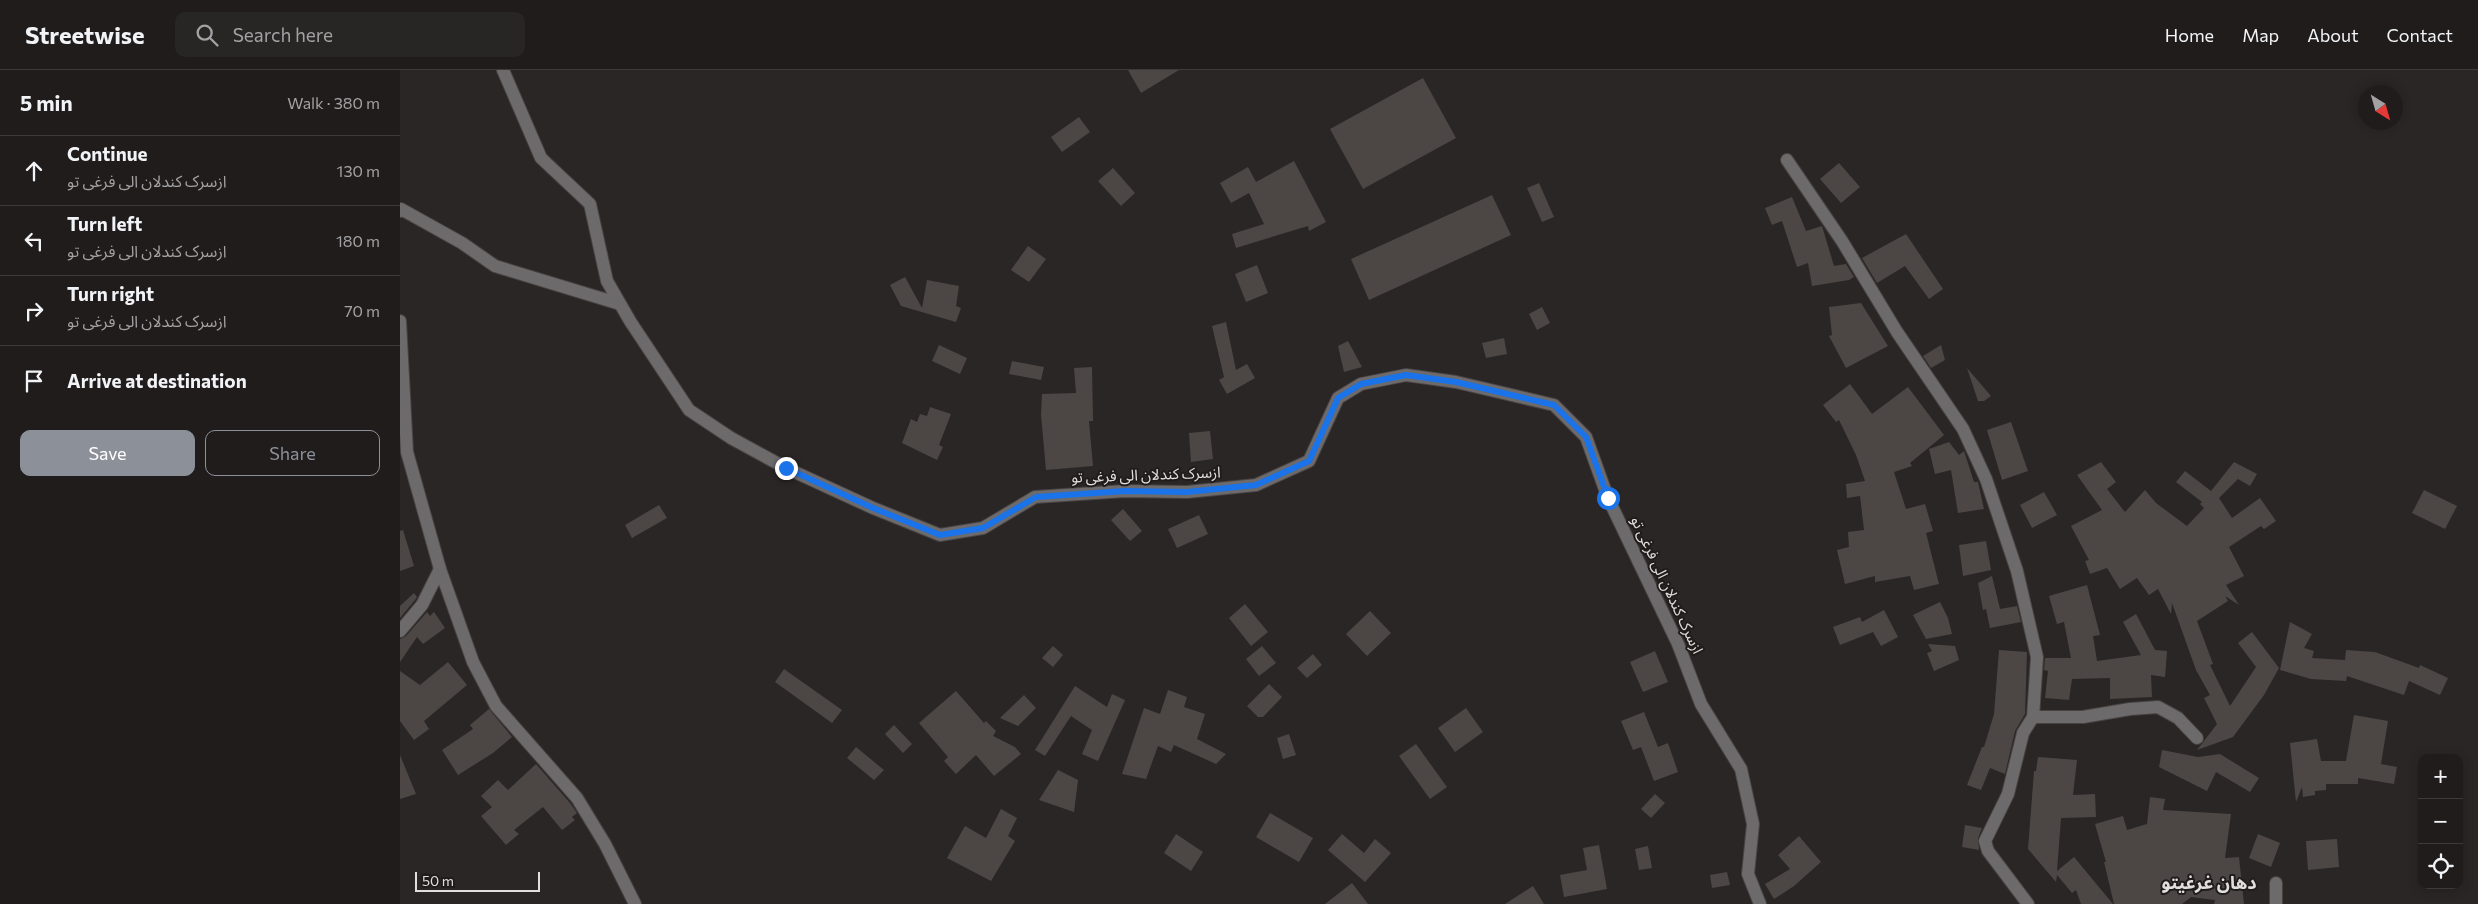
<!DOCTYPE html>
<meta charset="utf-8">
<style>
body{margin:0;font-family:Commissioner,"Noto Sans Arabic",sans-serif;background:#282525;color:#f1f3f6}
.controls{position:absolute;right:15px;bottom:15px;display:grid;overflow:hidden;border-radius:10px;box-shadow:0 2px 12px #0003}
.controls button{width:45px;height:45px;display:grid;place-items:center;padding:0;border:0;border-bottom:1px solid #3d3a3b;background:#201c1c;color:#f1f3f6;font:25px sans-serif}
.compass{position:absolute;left:1958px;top:15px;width:45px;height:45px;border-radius:50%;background:#201c1c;box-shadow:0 2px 12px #0003;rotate:143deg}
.scale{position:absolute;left:15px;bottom:12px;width:125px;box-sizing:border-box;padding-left:5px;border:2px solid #e1dede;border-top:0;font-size:14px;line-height:18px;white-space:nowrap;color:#e1dede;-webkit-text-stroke:4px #211c1c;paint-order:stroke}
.stop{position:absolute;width:15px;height:15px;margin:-11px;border:4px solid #1a73e8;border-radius:50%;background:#fff}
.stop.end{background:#1a73e8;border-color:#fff;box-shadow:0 1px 5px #0008}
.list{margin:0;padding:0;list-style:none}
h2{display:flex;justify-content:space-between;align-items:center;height:65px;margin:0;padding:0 20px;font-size:21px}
h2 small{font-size:16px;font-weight:400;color:#a2a1a3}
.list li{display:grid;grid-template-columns:32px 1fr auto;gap:15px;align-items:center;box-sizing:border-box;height:70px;padding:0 20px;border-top:1px solid #3d3a3b}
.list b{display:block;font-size:19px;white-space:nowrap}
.list p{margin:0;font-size:16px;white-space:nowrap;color:#a2a1a3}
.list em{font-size:16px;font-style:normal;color:#a2a1a3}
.actions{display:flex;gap:10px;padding:15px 20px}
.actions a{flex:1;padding:11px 0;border:1px solid #8c9099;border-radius:10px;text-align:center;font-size:18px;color:#8c9099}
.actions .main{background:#8c9099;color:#fff}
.icon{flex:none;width:28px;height:28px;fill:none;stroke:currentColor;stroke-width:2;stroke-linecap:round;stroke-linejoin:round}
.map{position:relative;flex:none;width:2078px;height:834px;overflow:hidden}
header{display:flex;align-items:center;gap:30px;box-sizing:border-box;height:70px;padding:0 25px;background:#201c1c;border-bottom:1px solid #3d3a3b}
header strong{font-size:24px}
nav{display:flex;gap:28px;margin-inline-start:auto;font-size:18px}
.search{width:350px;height:45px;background:#282525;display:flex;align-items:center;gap:12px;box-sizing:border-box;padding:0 18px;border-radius:10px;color:#a2a1a3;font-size:19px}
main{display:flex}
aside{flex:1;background:#201c1c}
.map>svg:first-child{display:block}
.building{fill:#4c4745}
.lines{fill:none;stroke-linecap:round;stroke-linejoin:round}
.minor-casing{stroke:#484343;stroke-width:14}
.minor{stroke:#6d6a6c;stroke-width:12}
.route{stroke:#1a73e8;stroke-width:6}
.labels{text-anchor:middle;stroke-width:4;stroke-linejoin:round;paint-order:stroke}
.street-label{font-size:15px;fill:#e1dede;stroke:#211c1c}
.quarter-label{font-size:18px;font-weight:bold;fill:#e1dede;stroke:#211c1c}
</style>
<header>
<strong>Streetwise</strong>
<div class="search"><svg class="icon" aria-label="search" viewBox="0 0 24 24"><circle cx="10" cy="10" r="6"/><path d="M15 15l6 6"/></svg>Search here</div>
<nav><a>Home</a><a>Map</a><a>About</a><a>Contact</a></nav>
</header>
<main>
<aside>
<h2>5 min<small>Walk · 380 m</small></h2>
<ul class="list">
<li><svg class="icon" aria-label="ahead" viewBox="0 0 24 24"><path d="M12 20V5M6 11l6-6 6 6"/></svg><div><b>Continue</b><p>ازسرک کندلان الی فرغی تو</p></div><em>130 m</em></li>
<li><svg class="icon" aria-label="left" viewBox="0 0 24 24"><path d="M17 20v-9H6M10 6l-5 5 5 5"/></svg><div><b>Turn left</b><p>ازسرک کندلان الی فرغی تو</p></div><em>180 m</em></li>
<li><svg class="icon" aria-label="right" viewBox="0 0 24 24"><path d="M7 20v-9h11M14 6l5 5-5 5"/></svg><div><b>Turn right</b><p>ازسرک کندلان الی فرغی تو</p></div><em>70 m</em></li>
<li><svg class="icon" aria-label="arrive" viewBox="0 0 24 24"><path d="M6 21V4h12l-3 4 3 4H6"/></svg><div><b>Arrive at destination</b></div></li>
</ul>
<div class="actions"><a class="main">Save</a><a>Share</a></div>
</aside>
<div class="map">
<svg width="2078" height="834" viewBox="0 0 2078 834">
<rect width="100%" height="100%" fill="#2b2626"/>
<g class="building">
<polygon points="728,0 779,0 741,23"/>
<polygon points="1023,8 1056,68 963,119 930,59"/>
<polygon points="679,47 690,62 662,82 651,67"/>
<polygon points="894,91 926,152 909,161 908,156 836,178 832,164 864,154 849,123 831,133 820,113 848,97 856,112"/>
<polygon points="1439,93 1460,117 1441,133 1420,109"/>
<polygon points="713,98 735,123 721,136 698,111"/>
<polygon points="1139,113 1154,147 1142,152 1127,118"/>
<polygon points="1092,125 1111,165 969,230 951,189"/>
<polygon points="1392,127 1406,161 1422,156 1434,196 1446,194 1454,207 1449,210 1412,216 1408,193 1397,197 1382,151 1372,155 1365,138"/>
<polygon points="1506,164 1543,219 1529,229 1505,196 1477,213 1462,188"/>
<polygon points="628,176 646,189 629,212 611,200"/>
<polygon points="857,195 868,223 846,232 835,204"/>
<polygon points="505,207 522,238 527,210 559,216 556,236 561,238 556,252 501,236 490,215"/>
<polygon points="1461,233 1488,276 1446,298 1429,266 1432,265 1429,237"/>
<polygon points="1142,237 1150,253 1137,260 1129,244"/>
<polygon points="826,252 836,300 847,294 855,308 827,324 819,310 824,307 812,256"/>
<polygon points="1104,268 1107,284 1086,288 1082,273"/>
<polygon points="948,271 962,297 944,302 938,276"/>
<polygon points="539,275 567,288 560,304 532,291"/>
<polygon points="1541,275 1545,290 1531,298 1523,286"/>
<polygon points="612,291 644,297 641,310 609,304"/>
<polygon points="692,297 693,351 689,351 693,396 646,400 641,345 642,324 676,323 674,298"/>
<polygon points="1567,298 1591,326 1584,331 1578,331"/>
<polygon points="1450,314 1472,344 1508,317 1544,365 1510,393 1512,396 1494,402 1506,439 1525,434 1533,461 1526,463 1539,514 1514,520 1510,506 1475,512 1475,506 1445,514 1437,480 1449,477 1448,462 1464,460 1460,426 1447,428 1446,414 1465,411 1456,385 1439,350 1436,352 1423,335"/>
<polygon points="530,337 551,344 539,375 543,377 537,390 502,373 511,349 517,352 520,344 527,346"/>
<polygon points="1611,352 1628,401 1602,410 1587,360"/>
<polygon points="810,361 813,389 791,392 789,363"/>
<polygon points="1549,372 1559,385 1564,381 1574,412 1578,412 1584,439 1558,443 1551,400 1535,404 1529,379"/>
<polygon points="1701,392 1716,412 1707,419 1725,442 1745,420 1756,433 1787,456 1804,438 1800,434 1802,432 1776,412 1785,401 1811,421 1834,392 1857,404 1850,416 1838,409 1819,428 1832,448 1860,428 1876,451 1864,459 1861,456 1829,477 1844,506 1826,515 1839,535 1825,526 1828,531 1797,551 1813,594 1810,595 1830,636 1856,597 1838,573 1852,562 1879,598 1864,625 1833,667 1797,680 1817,654 1804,628 1810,625 1796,600 1772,533 1771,544 1758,519 1749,525 1737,508 1720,519 1707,498 1690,504 1685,491 1689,490 1671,456 1702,440 1677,405"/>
<polygon points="2024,420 2057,436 2045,459 2012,443"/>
<polygon points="1644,422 1657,445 1632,458 1620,435"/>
<polygon points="259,435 267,448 232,468 225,455"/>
<polygon points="723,439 742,461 730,471 711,450"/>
<polygon points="799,445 808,464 777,478 768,459"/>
<polygon points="3,460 14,496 0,501 0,461"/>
<polygon points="1586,471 1591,500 1563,506 1559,475"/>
<polygon points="1592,506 1600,539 1617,536 1621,552 1590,558 1586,539 1583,540 1578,513"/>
<polygon points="1687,515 1700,565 1693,566 1697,591 1741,585 1723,552 1736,544 1755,580 1767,581 1765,607 1751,605 1752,627 1710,629 1710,608 1672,609 1669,630 1645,628 1648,601 1644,600 1645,588 1671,588 1664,552 1657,554 1649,526"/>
<polygon points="14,523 17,527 15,530 0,548 0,536"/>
<polygon points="1540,532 1548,548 1552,564 1526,569 1513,545"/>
<polygon points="845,534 868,562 851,576 829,548"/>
<polygon points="1484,540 1498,567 1481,576 1473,562 1440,575 1433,557 1460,547 1462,552"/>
<polygon points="970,541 991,563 967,586 946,564"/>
<polygon points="27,542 30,546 34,542 45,558 23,574 17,567 0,592 0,569 6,566"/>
<polygon points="1890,552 1912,564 1904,578 1914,581 1912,588 1945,590 1946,580 1975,582 2019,598 2020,595 2048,608 2040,625 2009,611 2004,625 1947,606 1946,611 1911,609 1880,600"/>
<polygon points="1528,574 1555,576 1559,590 1534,601 1527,583 1532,581"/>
<polygon points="653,576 663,585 653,597 642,588"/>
<polygon points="862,576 876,593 859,606 846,589"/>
<polygon points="1599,580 1627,582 1625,644 1615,661 1605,704 1590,698 1581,720 1567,715 1582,677 1584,677 1594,644"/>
<polygon points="1255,581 1268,612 1243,622 1230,592"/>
<polygon points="913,584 922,595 907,608 897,598"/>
<polygon points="48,592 67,615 24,651 29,659 14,670 0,651 0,601 20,615"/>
<polygon points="384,599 442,640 432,653 375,612"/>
<polygon points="869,614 882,627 863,647 858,647 847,636"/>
<polygon points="675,616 707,637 712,624 725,630 698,691 682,684 692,660 671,646 645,686 635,680"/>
<polygon points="768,620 787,627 784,637 805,644 797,669 826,684 816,694 774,675 771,682 758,676 746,709 722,704 744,638 760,644"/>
<polygon points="556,621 584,653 586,651 596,661 593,666 615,677 621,684 594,706 576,685 556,704 544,691 548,687 519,653"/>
<polygon points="624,625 636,638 618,656 600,648"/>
<polygon points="1066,638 1083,662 1055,682 1038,658"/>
<polygon points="89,639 112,667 93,683 58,705 42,680 73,659 70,655"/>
<polygon points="1244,642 1258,677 1268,673 1278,702 1254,711 1241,677 1233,680 1221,651"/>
<polygon points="1954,645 1988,651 1981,694 1997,697 1994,714 1958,708 1958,714 1926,714 1926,720 1915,721 1915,725 1903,727 1902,717 1896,732 1890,673 1917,669 1921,691 1946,691"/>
<polygon points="494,655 512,674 503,683 485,664"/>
<polygon points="889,664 896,685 883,689 877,668"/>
<polygon points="1016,674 1047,717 1030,729 999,686"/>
<polygon points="456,677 484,700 474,710 447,688"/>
<polygon points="1762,680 1798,687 1820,684 1859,708 1850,722 1816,702 1807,721 1759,697"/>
<polygon points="0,685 16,724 0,729"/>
<polygon points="1638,687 1677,690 1673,725 1695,724 1696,747 1661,748 1657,801 1674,787 1713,834 1681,834 1676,820 1672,823 1657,805 1656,812 1628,779 1634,701 1636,701"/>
<polygon points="136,694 170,733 177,743 172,747 175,750 162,760 143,737 114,760 119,764 106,775 81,746 92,737 81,726 98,710 108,720"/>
<polygon points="658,700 678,710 674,742 639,730"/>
<polygon points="1255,724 1265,733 1251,748 1241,739"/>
<polygon points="1750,727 1765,729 1763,740 1831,744 1825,788 1839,787 1844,834 1814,834 1815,830 1791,827 1782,834 1714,834 1704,792 1706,792 1695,754 1723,746 1727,760 1747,754"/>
<polygon points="601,739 617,748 608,766 615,771 591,811 547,788 565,756 586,768"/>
<polygon points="870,743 913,768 899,792 856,767"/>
<polygon points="1565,755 1582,758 1578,768 1579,780 1562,777"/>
<polygon points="776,764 803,782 791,801 764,783"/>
<polygon points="942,764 964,783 975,769 991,783 965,812 928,780"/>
<polygon points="1858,764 1880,773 1871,797 1849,788"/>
<polygon points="1399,766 1421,792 1394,816 1374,829 1365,814 1390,799 1378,785"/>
<polygon points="1937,769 1939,797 1908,800 1906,771"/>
<polygon points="1199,775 1207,819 1164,827 1160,805 1187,800 1183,778"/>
<polygon points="1248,776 1252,798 1239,800 1235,779"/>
<polygon points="1327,802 1330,815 1312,818 1310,805"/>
<polygon points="952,813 968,834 925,834"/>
<polygon points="1133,816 1144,834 1105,834"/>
</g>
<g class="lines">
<g class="minor-casing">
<g id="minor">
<polyline points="103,0 141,88 190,134 207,211 230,251 289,340 331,368 386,398 473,438 540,465 583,458 635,427 725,421 787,422 856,415 909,391 938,328 961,314 1006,305 1056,312 1154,335 1186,367 1208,428 1278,574 1301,634 1341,699 1353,754 1348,804 1360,834"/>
<polyline points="1387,90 1442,171 1497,262 1563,359 1586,409 1617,501 1637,587 1633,647 1623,663 1608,724 1585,771 1588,781 1628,834"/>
<polyline points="0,141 1,139 62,173 95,196 220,234"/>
<polyline points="0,251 7,382 40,499 73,592 96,636 177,728 205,774 235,834"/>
<polyline points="0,561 22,535 40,499"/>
<polyline points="1633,647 1683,647 1730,639 1758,637 1778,648 1797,668"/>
<polyline points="1876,834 1876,813"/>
</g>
</g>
<use href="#minor" class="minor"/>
</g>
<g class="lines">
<polyline class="route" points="386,398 473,438 540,465 583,458 636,427 725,421 787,422 856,415 909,391 938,328 961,314 1006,305 1056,312 1154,335 1186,367 1208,428"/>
</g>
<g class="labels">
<g class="street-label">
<text transform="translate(746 405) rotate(-2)" y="5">ازسرک کندلان الی فرغی تو</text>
<text transform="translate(1267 515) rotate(65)" y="5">ازسرک کندلان الی فرغی تو</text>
</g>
<g class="quarter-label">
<text x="1809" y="819">دهان غرغیتو</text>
</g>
</g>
</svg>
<div class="controls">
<button>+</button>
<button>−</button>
<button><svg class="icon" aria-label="locate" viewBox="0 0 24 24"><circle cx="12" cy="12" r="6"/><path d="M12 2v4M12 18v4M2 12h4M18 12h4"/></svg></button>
</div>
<svg class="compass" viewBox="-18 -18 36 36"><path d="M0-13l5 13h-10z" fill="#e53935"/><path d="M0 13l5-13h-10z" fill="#a2a1a3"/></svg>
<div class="scale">50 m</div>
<div class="stop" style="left:1208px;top:428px"></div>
<div class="stop end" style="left:386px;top:398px"></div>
</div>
</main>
